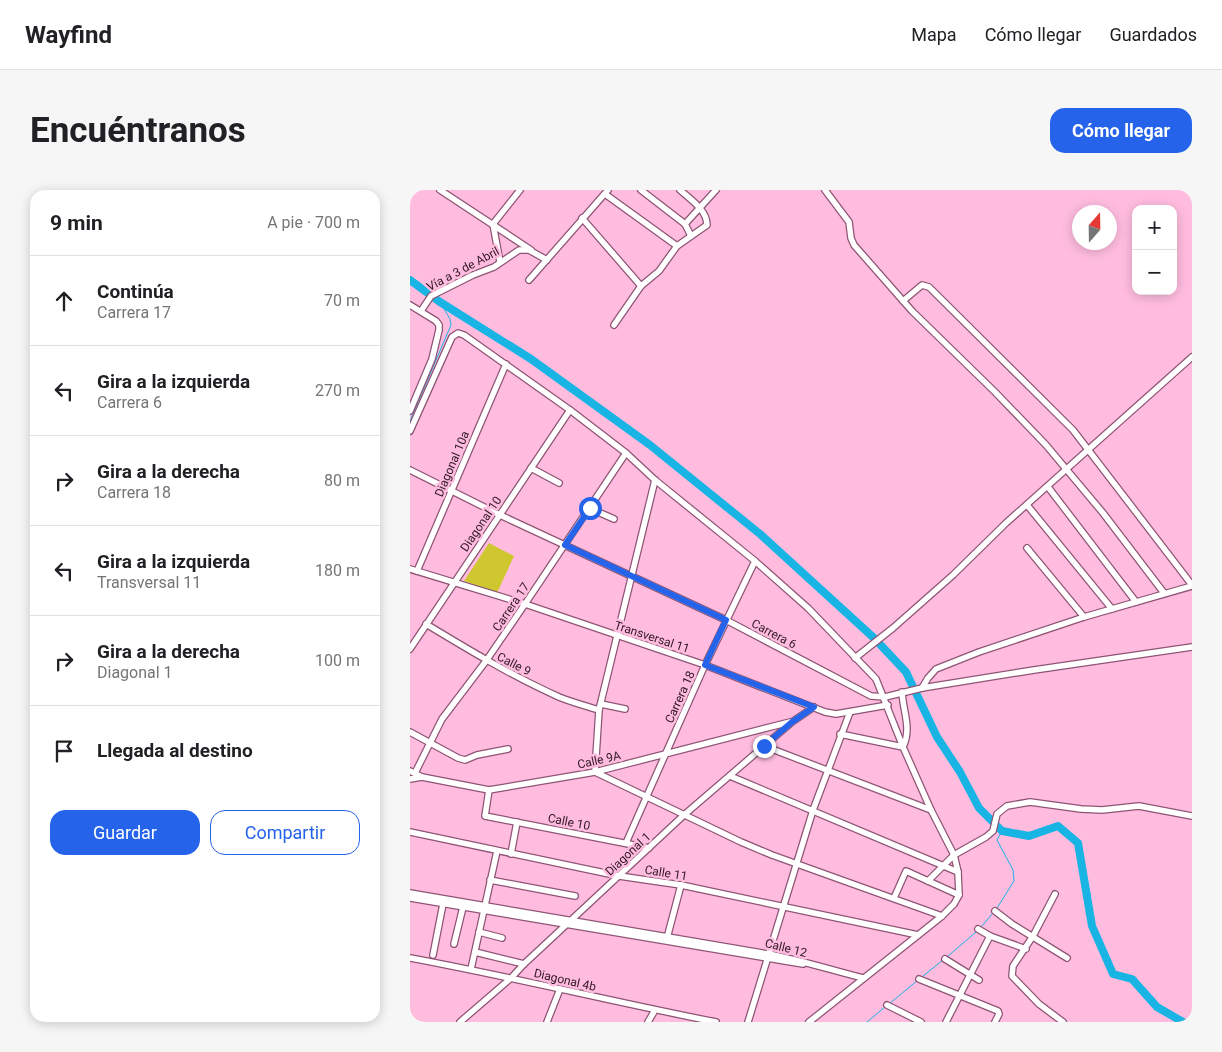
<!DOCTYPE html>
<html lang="es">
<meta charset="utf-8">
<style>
body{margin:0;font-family:Roboto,sans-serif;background:#f6f6f6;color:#202124}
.controls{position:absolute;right:15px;top:15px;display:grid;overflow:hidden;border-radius:10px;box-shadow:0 2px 12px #0003}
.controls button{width:45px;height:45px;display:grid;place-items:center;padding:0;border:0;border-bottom:1px solid #e0e0e0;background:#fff;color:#202124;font:25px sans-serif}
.compass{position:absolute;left:662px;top:15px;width:45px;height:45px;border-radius:50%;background:#fff;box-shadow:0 2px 12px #0003;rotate:20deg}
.stop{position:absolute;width:15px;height:15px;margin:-11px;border:4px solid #2563eb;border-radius:50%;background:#fff}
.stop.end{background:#2563eb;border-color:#fff;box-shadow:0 1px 5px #0008}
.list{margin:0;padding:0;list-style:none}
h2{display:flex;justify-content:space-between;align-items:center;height:65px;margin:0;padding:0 20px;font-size:21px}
h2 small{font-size:16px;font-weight:400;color:#757577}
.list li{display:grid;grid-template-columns:32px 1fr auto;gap:15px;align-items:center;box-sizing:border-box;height:90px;padding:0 20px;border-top:1px solid #e0e0e0}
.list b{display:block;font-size:19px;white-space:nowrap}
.list p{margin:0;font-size:16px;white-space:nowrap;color:#757577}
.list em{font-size:16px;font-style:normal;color:#757577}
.actions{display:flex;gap:10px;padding:15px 20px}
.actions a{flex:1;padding:11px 0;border:1px solid #2563eb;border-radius:15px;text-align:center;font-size:18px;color:#2563eb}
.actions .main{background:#2563eb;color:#fff}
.icon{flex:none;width:28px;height:28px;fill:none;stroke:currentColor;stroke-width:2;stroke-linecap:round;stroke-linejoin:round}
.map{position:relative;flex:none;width:782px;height:832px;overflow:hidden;border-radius:15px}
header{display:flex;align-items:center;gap:30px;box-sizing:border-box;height:70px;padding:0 25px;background:#fff;border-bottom:1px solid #e0e0e0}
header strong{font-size:24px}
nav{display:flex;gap:28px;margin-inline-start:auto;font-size:18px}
.intro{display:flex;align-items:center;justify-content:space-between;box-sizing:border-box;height:120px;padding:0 30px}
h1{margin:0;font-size:35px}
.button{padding:12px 22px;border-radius:15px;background:#2563eb;color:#fff;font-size:18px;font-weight:700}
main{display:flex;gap:30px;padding:0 30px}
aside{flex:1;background:#fff;border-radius:15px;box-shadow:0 2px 12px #0003}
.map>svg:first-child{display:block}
.green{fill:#cfc730}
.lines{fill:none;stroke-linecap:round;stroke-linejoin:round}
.stream{stroke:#17b4e4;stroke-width:1}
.river{stroke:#17b4e4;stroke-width:8}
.minor-casing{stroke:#8e5474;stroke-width:8}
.minor{stroke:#fff;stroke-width:5.5}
.route{stroke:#2563eb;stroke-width:6}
.labels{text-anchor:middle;stroke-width:5;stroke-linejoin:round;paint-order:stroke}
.street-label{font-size:12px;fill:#301725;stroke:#ffbcdf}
</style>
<header>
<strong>Wayfind</strong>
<nav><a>Mapa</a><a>Cómo llegar</a><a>Guardados</a></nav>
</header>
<div class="intro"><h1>Encuéntranos</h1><a class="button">Cómo llegar</a></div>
<main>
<aside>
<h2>9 min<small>A pie · 700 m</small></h2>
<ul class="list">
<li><svg class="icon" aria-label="ahead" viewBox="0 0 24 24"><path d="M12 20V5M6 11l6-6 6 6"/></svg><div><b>Continúa</b><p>Carrera 17</p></div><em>70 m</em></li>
<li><svg class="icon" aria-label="left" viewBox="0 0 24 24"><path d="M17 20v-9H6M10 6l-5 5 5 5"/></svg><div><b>Gira a la izquierda</b><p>Carrera 6</p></div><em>270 m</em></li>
<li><svg class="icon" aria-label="right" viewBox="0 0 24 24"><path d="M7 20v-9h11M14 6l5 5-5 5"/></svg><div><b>Gira a la derecha</b><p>Carrera 18</p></div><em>80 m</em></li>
<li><svg class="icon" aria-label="left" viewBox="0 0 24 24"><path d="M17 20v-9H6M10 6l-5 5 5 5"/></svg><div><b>Gira a la izquierda</b><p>Transversal 11</p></div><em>180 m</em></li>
<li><svg class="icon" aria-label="right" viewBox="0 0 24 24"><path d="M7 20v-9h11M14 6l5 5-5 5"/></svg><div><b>Gira a la derecha</b><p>Diagonal 1</p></div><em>100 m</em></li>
<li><svg class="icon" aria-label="arrive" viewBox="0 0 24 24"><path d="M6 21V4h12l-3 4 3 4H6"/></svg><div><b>Llegada al destino</b></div></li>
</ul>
<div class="actions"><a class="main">Guardar</a><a>Compartir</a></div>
</aside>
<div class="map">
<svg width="782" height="832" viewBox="0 0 782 832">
<rect width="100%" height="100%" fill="#ffbcdf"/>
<polygon class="green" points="79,353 104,366 87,403 54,391"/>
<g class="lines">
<g class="stream">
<polyline points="0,231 41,135 40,129 30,112"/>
<polyline points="587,718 604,691 603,680 587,650 592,641"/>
<polyline points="571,737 583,723"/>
<polyline points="537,767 566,742"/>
<polyline points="512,787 534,769"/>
<polyline points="479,814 508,790"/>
<polyline points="457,832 475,817"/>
</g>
<polyline class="river" points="0,90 30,112 121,169 240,255 350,344 464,448 496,482 527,547 550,582 569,618 592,641 619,646 648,636 668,653 682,736 703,784 722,789 747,817 773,832"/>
<g class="minor-casing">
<g id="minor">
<polyline points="30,0 121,60"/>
<polyline points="231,0 275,34 281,46"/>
<polyline points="415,0 439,32 441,48 444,55 502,121 585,202 636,255 693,323 754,403"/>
<polyline points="195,4 267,56"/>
<polyline points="172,28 231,96"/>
<polyline points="275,34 306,0"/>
<polyline points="90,72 83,34 110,0"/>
<polyline points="119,90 198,0"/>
<polyline points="493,111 512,95 519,97 663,240 782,395"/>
<polyline points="0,115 26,131 29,135 29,140 22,169 0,221"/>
<polyline points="11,121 21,106 63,85 84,77 109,60 119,60 137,70"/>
<path d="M204 135 231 96 249 81 267 56 297 35C297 20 280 9 270 0"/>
<polyline points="0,241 42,147 48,143 54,145 160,220 216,263 245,290 345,371 398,418 466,489 493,557 521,620 544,665 548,682 549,705 544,714 532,726 399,832"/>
<polyline points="121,278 149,293"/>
<polyline points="0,280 90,325 316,430 461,506 475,507 512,498 624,480 782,457"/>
<polyline points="245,290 189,520 185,582 331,652 362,665 532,726"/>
<polyline points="638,297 726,412"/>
<polyline points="617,315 702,419"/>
<polyline points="179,318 204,329"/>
<polyline points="617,358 674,427"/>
<polyline points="0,379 115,414 295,475 415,522 426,524 478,515"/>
<polyline points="7,381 96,174"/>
<path d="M16 434C59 460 102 486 149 507 161 512 176 516 189 520"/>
<polyline points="0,459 160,220"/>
<polyline points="445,468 483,438 543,385 596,333 782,167"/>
<polyline points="512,498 518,488 526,479 569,462 674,427 782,396"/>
<polyline points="191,514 215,519"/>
<polyline points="0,542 48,568 55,570 67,565 98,559"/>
<path d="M430 544 493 557C502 538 493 522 492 502"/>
<polyline points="354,556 521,620"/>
<polyline points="0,581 12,587 79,600 185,582 380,532"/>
<polyline points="5,583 32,529 76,471 115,414 216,263"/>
<polyline points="320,586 548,682"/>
<polyline points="0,589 12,587"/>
<polyline points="79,600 75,626 239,658"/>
<polyline points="0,642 209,686 271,695 508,745"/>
<polyline points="216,653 295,475 345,371"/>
<polyline points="101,664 107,632"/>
<polyline points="80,690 165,706"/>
<polyline points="518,691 544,665 576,647 583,641 587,624 597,616 620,612 671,619 692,620 729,616 782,626"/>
<path d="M0 703 358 764C390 770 421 780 453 788"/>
<polyline points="645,704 623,746 603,776 602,786 629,814 653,832"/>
<polyline points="0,708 393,774"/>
<polyline points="484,708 496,681 549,705"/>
<polyline points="585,721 602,734 657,768"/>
<polyline points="69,742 92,748"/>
<polyline points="580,746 616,759"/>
<polyline points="257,748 271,695"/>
<polyline points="44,754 53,717"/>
<polyline points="65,762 114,774"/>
<polyline points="23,765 33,714"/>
<path d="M0 768C103 787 204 812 306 832"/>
<polyline points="535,769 569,790"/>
<polyline points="61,779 87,661"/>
<polyline points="509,789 588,821 589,824 585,832"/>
<polyline points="477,815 511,832"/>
<polyline points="50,832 101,788 114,774 274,625 382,532 404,517"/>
<polyline points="137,832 150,799"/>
<polyline points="238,832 245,820"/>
<polyline points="338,832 403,620 440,522"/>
<polyline points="536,832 580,746 568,739"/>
</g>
</g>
<use href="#minor" class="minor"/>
</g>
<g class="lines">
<polyline class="route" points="180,318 155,355 316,430 295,475 404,517 382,532 354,556"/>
</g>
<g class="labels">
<g class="street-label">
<text transform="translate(53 79) rotate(-28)" y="4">Vía a 3 de Abril</text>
<text transform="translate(42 274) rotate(-67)" y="4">Diagonal 10a</text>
<text transform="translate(71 334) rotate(-56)" y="4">Diagonal 10</text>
<text transform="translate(101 417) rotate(-56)" y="4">Carrera 17</text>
<text transform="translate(364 444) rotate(28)" y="4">Carrera 6</text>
<text transform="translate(242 447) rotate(18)" y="4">Transversal 11</text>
<text transform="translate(104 474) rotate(27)" y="4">Calle 9</text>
<text transform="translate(270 507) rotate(-66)" y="4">Carrera 18</text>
<text transform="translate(189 570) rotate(-13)" y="4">Calle 9A</text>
<text transform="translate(159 632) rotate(11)" y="4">Calle 10</text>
<text transform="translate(218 664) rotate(-43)" y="4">Diagonal 1</text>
<text transform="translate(256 683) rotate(9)" y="4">Calle 11</text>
<text transform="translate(376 758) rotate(14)" y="4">Calle 12</text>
<text transform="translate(155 790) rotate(13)" y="4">Diagonal 4b</text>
</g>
</g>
</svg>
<div class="controls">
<button>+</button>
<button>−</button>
</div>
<svg class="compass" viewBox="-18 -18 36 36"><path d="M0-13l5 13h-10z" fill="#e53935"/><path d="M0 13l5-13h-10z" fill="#757577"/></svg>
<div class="stop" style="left:180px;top:318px"></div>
<div class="stop end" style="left:354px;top:556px"></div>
</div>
</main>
